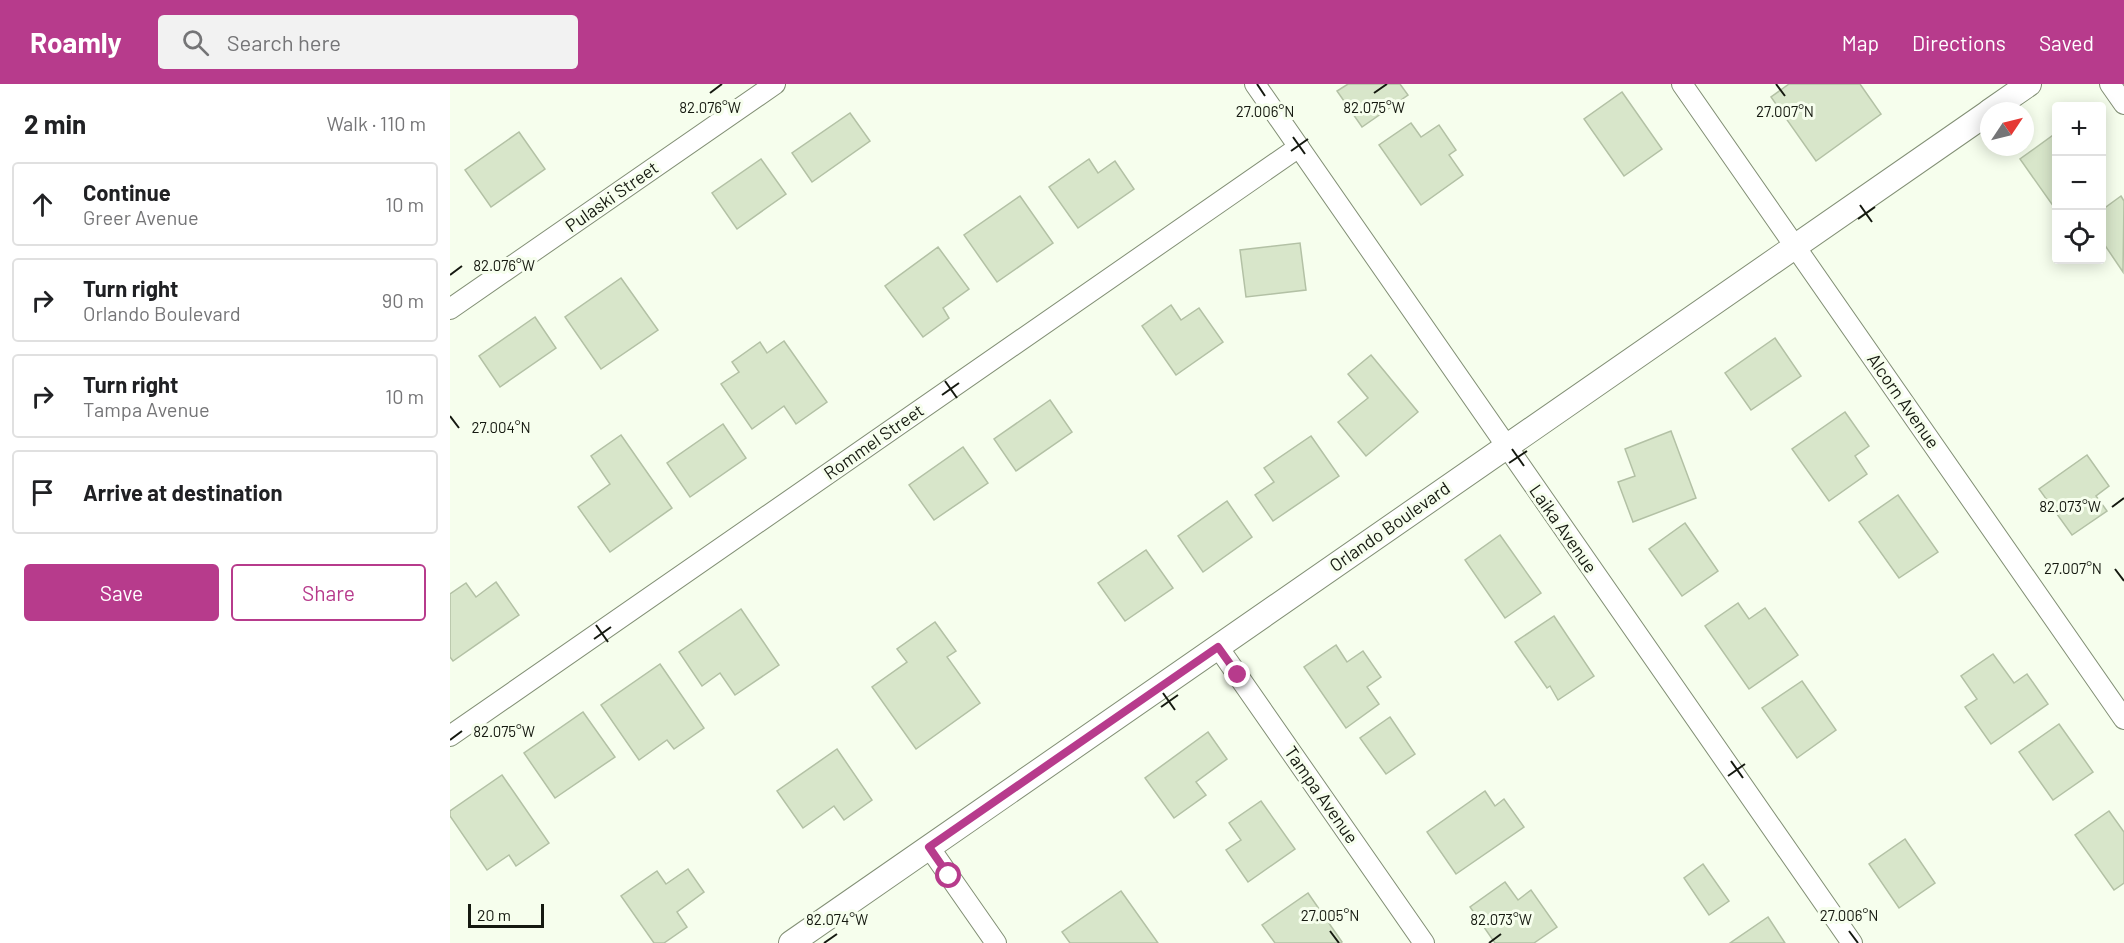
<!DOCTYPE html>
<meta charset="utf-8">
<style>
body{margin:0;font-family:Barlow,sans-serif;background:#f2f2f2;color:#202124}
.controls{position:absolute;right:18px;top:18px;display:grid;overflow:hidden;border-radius:6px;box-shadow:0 3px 15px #0003}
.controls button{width:54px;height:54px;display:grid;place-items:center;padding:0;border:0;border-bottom:2px solid #e0e0e0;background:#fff;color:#202124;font:30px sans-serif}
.compass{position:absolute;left:1530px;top:18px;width:54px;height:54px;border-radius:50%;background:#fff;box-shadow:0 3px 15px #0003;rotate:55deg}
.scale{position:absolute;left:18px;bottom:15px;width:76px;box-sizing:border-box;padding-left:6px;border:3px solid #151910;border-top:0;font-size:16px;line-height:21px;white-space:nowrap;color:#151910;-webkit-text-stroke:4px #f6feed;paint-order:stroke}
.stop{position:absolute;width:18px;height:18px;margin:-14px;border:4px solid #b73b8c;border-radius:50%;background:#fff}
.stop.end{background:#b73b8c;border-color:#fff;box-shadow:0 2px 6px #0008}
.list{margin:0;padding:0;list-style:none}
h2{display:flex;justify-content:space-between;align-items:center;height:78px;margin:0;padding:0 24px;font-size:26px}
h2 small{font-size:20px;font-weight:400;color:#757577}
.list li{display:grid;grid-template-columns:39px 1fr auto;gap:18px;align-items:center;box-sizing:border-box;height:84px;margin:0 12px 12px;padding:0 12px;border:2px solid #e0e0e0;border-radius:6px}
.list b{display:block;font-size:22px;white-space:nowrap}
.list p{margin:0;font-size:20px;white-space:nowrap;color:#757577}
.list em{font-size:20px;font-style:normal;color:#757577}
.actions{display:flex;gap:12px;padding:18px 24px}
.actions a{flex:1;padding:14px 0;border:2px solid #b73b8c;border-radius:6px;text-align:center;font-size:21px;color:#b73b8c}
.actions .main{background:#b73b8c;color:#fff}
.icon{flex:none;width:33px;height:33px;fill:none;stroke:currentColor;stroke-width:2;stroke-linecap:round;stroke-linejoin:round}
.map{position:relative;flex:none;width:1674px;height:859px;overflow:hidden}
header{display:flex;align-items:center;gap:36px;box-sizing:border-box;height:84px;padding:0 30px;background:#b73b8c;color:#fff}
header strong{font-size:28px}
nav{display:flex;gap:33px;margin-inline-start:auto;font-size:21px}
.search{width:420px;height:54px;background:#f2f2f2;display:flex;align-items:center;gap:15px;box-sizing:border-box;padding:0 21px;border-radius:6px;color:#757577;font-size:22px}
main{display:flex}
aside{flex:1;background:#fff}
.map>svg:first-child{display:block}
.building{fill:#d8e6ca;stroke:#b3c1a5;stroke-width:1.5}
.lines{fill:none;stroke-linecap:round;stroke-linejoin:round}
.minor-casing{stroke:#828f75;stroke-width:22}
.tertiary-casing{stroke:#828f75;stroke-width:26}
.minor{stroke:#fff;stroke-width:20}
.tertiary{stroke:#fff;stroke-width:24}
.route{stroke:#b73b8c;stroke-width:8}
.ticks{fill:none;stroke:#151910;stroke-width:2}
.labels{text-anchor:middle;stroke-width:6;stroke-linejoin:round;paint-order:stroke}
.street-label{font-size:18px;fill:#151910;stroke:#f6feed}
.ticks-label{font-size:15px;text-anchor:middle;fill:#151910;stroke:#f6feed;stroke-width:6;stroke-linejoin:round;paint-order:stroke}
</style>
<header>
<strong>Roamly</strong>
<div class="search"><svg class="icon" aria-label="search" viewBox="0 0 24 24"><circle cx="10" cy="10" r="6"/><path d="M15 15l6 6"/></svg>Search here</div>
<nav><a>Map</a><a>Directions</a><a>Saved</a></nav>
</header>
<main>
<aside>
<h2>2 min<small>Walk · 110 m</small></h2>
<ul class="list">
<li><svg class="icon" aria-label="ahead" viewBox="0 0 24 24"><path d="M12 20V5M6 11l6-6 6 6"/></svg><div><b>Continue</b><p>Greer Avenue</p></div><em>10 m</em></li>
<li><svg class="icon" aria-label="right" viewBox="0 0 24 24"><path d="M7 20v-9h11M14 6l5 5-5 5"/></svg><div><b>Turn right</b><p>Orlando Boulevard</p></div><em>90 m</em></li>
<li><svg class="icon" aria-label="right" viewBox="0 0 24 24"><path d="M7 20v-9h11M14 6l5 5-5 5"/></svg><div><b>Turn right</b><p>Tampa Avenue</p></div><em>10 m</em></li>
<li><svg class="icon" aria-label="arrive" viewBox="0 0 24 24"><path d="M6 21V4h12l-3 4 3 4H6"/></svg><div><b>Arrive at destination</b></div></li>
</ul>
<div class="actions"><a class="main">Save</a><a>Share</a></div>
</aside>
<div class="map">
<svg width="1674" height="859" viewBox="0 0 1674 859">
<rect width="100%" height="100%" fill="#f6feed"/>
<g class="building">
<polygon points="898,0 950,0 958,11 912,43 887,7"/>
<polygon points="1339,0 1410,0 1431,30 1366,77 1321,13"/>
<polygon points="1172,8 1212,65 1174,92 1134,35"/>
<polygon points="400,29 420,57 362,98 342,69"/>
<polygon points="961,39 971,53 989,41 1006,66 999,71 1013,91 971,121 929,61"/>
<polygon points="69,48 95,85 41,123 15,86"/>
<polygon points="1606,49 1606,126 1570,75"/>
<polygon points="311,75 336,110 287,145 262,109"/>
<polygon points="639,75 648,89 665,77 684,105 628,144 599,103"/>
<polygon points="570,112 603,159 547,198 514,151"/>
<polygon points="1671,112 1674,117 1673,188 1652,157 1652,126"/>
<polygon points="850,159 856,206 796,213 790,166"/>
<polygon points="488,163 519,205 493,224 499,234 473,253 435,202"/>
<polygon points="171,194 208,246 151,285 115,233"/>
<polygon points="721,221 731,236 749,224 773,258 726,291 692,242"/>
<polygon points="85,233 106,264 50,303 29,272"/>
<polygon points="1325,254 1351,292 1301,326 1275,289"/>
<polygon points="334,257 377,318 346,340 334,322 302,345 271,300 289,288 282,278 310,258 317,269"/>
<polygon points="921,271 968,328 916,372 888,338 918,314 898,290"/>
<polygon points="600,316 622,348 566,387 544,355"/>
<polygon points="1395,328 1419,362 1405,372 1417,390 1379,417 1342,365"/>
<polygon points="273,340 296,374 240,413 217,379"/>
<polygon points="1221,347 1246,414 1183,438 1168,398 1185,392 1175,365"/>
<polygon points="171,351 222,424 160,468 128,423 160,400 141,372"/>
<polygon points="861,352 889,392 823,437 805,411 824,398 814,384"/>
<polygon points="513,363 538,399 484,436 459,401"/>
<polygon points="1637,371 1659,402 1646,412 1657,427 1622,451 1589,405"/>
<polygon points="1448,411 1488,468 1449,494 1409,438"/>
<polygon points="777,417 802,453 753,488 728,452"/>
<polygon points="1235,439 1268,487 1232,512 1199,465"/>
<polygon points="1050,451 1091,509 1055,534 1015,476"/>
<polygon points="696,466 723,504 675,537 648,499"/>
<polygon points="46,498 69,531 3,577 0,573 0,510 16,499 26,513"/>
<polygon points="1288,519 1299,535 1315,524 1348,571 1299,605 1255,542"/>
<polygon points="291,525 329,581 285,611 270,589 252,602 229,568"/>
<polygon points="1104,532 1144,592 1108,616 1100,602 1097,604 1065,558"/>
<polygon points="485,538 506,567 497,573 530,619 466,665 422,603 457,578 447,565"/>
<polygon points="886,561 897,578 913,567 931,593 917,603 929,620 896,644 854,583"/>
<polygon points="1543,570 1564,599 1577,590 1598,620 1541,660 1515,623 1527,615 1511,592"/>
<polygon points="210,580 254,644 224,665 217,656 189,676 151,621"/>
<polygon points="1352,597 1386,646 1347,674 1312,624"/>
<polygon points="133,628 165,673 105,714 74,669"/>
<polygon points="940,633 965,670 936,690 910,654"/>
<polygon points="1609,640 1643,688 1603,716 1569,668"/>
<polygon points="758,648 777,675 746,698 756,711 724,734 695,694"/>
<polygon points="387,665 422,716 394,736 384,722 353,744 327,707"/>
<polygon points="52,691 99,759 66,782 59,771 37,786 0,732 0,727"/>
<polygon points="1035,707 1045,722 1054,715 1074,743 1006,790 977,748"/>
<polygon points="811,717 845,765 798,798 776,766 791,756 779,739"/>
<polygon points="1659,727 1674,748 1674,799 1664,806 1625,751"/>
<polygon points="1455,755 1485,799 1449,824 1419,780"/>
<polygon points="1253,780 1279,817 1259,831 1234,794"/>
<polygon points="238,785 254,808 227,828 237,843 214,859 204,859 171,812 207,787 216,800"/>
<polygon points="1055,798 1068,816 1081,806 1107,843 1084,859 1045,859 1020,823"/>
<polygon points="671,807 708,859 620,859 612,848"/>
<polygon points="858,809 892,858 891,859 825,859 812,841"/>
<polygon points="1318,833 1335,859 1280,859"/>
</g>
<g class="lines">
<g class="minor-casing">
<g id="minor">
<polyline points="805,0 1402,859"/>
<polyline points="1232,0 1674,635"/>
<polyline points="1660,0 1674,20"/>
<polyline points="0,225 325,0"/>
<polyline points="768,563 974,859"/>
<polyline points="0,652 849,63"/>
<polyline points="479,763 546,859"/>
</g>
</g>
<g class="tertiary-casing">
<g id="tertiary">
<polyline points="1540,27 1579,0"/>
<polyline points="341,859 1539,28"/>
</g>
</g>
<use href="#minor" class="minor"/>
<use href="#tertiary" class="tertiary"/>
</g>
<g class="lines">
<polyline class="route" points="499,792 479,763 768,563 788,591"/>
</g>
<path class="ticks" d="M807 0 815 12M1326 0 1335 12M260 9 272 0M924 9 937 0M843 53 855 70M841 67 858 55M1410 121 1422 138M1408 135 1425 123M0 191 12 182M495 297 507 314M492 311 509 299M0 332 9 344M1062 365 1074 382M1059 379 1077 367M1662 423 1674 414M1665 485 1674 497M146 541 158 558M144 555 161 543M713 609 725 626M711 623 728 611M0 656 12 647M1281 677 1293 694M1278 692 1295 680M880 847 889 859M1399 847 1408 859M374 859 387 850M1039 859 1051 850"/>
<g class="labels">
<g class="street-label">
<text transform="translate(162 113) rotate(-35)" y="6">Pulaski Street</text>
<text transform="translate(1453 317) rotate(55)" y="6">Alcorn Avenue</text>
<text transform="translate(424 358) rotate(-35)" y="6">Rommel Street</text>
<text transform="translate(940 443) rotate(-35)" y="6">Orlando Boulevard</text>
<text transform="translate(1113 445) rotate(55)" y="6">Laika Avenue</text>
<text transform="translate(871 711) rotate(55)" y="6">Tampa Avenue</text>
</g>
</g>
<g class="ticks-label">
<text x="260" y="29">82.076°W</text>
<text x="924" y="29">82.075°W</text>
<text x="815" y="33">27.006°N</text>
<text x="1335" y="33">27.007°N</text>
<text x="54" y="187">82.076°W</text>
<text x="51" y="349">27.004°N</text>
<text x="1620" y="428">82.073°W</text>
<text x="1623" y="490">27.007°N</text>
<text x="54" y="653">82.075°W</text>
<text x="880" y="837">27.005°N</text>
<text x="1399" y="837">27.006°N</text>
<text x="387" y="841">82.074°W</text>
<text x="1051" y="841">82.073°W</text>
</g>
</svg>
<div class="controls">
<button>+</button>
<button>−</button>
<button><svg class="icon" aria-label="locate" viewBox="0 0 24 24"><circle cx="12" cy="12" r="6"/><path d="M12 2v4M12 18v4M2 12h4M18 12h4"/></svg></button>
</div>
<svg class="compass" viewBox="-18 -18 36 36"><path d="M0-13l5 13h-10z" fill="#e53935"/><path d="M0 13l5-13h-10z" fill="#757577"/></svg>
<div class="scale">20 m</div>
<div class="stop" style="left:499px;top:792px"></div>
<div class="stop end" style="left:788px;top:591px"></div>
</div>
</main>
